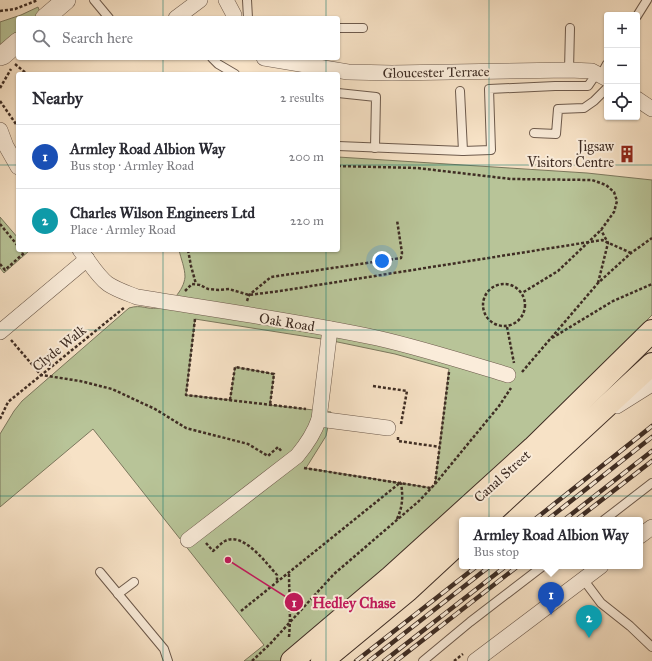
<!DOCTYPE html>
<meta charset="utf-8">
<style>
body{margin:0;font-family:"IM FELL Great Primer",serif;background:#f7f7f7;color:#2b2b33}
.controls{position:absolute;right:12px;top:12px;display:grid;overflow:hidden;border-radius:4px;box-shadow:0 1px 3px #0004}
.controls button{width:36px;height:36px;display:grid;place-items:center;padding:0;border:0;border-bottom:1px solid #e1e1e2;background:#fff;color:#2b2b33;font:20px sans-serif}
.you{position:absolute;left:382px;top:261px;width:14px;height:14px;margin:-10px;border:3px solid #fff;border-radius:50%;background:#1a73e8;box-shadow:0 0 0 6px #1a73e833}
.badge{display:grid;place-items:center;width:26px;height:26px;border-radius:50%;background:#7c3aed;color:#fff;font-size:13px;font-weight:700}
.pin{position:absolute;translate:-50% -33px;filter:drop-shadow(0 1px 2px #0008)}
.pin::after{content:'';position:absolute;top:21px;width:14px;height:12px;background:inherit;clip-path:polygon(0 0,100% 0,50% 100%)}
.popup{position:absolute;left:459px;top:517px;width:184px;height:52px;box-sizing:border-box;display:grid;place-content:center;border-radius:4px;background:#fff;filter:drop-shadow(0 1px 3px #0005);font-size:13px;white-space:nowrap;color:#7c7c81}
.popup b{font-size:15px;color:#2b2b33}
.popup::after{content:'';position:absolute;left:50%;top:100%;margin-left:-8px;border:8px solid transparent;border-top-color:#fff}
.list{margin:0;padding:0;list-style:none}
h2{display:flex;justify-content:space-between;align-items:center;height:52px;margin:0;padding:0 16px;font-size:17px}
h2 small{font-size:13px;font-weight:400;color:#7c7c81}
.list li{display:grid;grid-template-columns:26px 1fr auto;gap:12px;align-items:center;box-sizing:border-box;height:64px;padding:0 16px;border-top:1px solid #e1e1e2}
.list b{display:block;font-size:15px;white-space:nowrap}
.list p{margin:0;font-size:13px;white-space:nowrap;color:#7c7c81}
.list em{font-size:13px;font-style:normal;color:#7c7c81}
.icon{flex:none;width:22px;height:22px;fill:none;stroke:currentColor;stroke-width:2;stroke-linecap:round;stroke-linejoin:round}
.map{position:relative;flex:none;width:652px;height:661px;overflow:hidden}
.search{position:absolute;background:#fff;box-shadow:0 1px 3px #0004;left:16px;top:16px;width:324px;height:44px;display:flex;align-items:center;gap:10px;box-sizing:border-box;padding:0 14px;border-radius:4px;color:#7c7c81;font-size:15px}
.panel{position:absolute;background:#fff;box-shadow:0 1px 3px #0004;left:16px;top:72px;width:324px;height:180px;border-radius:4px}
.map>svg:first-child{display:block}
.green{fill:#b8c498;stroke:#7c785e;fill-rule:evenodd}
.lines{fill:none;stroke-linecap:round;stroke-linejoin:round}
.service-casing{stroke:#6d5a4c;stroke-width:10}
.minor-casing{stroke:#6d5a4c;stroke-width:16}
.tertiary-casing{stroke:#6d5a4c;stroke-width:20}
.primary-casing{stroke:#3f2d24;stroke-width:24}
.path{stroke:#3f2d24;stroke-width:2.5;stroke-dasharray:3 2;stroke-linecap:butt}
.service{stroke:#faecda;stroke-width:8}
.minor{stroke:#faecda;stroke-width:15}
.tertiary{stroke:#faecda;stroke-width:19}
.primary{stroke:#f7e2c6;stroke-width:22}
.rail-casing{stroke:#3f2d24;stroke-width:4.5}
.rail{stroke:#faecda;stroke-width:3;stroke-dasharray:9;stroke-linecap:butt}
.grid{fill:none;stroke:#0f766e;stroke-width:1;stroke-opacity:0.55}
.labels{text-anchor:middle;stroke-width:4;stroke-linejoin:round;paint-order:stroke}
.street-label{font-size:14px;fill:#3f2d24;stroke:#faecda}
.poi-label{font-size:14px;fill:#3f2d24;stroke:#faecda;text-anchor:end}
.leader{fill:none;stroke:#c2185b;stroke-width:1.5}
.callout-dot{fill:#c2185b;stroke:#faecda;stroke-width:1.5}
.mark-label{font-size:12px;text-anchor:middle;font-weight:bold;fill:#fff}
.callout-label{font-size:15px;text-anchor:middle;font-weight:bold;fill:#c2185b;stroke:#faecda;stroke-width:4;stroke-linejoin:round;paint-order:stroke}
</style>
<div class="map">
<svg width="652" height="661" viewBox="0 0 652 661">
<rect width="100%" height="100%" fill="#f7e2c6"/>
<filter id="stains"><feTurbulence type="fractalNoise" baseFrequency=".005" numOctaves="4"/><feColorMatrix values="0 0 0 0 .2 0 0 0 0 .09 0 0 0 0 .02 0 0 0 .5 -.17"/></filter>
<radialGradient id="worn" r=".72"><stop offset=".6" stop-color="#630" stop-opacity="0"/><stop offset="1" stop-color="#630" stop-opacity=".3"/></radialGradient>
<g class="green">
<polygon points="38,7 41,15 37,18 18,18 18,33 0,46 0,22 21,15"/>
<path d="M338 157 587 173 652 180V315C617 350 583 385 547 419 460 502 371 582 280 661H244L264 645 93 429 0 507V434L14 411 22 401 129 308C142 304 147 310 157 308 170 306 184 290 185 277 185 268 181 259 179 250H338ZM195 319 328 340 395 354 449 369 435 484 432 488 306 468 326 436 331 412 270 405 274 374 235 367 230 400 186 395Z"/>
<polygon points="0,217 18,238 18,250 28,250 29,251 4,273 0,268"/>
</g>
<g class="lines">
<g class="service-casing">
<g id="service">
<polyline points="94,0 109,18"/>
<polyline points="247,0 248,18"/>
<polyline points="637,16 647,0"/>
<polyline points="338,28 363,28"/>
<polyline points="212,58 218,64 235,74"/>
<polyline points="569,70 570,28"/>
<polyline points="601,75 607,64"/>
<polyline points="460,91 463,151"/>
<polyline points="338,93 376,97 375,148"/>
<polyline points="534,133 556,134 558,109 584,108 594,101 607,88"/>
<polyline points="338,146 463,151 491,150 489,89 555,86 588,86 597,73"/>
<polyline points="604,520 652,483"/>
<polyline points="100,572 164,649 168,661"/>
<polyline points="583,579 601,603 630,626 652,647"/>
<polyline points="118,594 134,582"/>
<polyline points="423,661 470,622 543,566"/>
</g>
</g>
<g class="minor-casing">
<g id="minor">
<polyline points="226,0 234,15 233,18"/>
<polyline points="176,18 200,0"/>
<polyline points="264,58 348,72 392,73 569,70 592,71 607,79"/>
<polyline points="637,99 652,109"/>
<polyline points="0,130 6,146 18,167"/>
<path d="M80 250C89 261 97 276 108 284 117 290 127 293 137 297 217 310 297 321 377 338 421 348 465 362 508 375"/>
<polyline points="0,332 87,259"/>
<polyline points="617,406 652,384"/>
<polyline points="319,419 388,428"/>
<polyline points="640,536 652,527"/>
<path d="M188 540 297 456C307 444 314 434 319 419L330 329"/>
<polyline points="475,661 601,566"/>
</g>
</g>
<g class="tertiary-casing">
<g id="tertiary">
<polyline points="45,18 66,0"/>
<polyline points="0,56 3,55 18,42"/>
</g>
</g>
<g class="primary-casing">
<g id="primary">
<polyline points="483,520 652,364"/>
<polyline points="292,661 391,577 533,448 652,331"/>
<polyline points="322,661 408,590 462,540"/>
</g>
</g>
<g class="path">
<polyline points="0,11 15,9 38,0"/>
<polyline points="15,64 27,74"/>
<polyline points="0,88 11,69"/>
<polyline points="0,101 18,127"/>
<polyline points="338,166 417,168 511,179 592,180 606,185 614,192 617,201 614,212 601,230 558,271 522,293"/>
<polyline points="0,224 18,246"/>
<polyline points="188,250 191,266 196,284"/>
<polyline points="0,264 5,270 24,253 21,250"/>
<polyline points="598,283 608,243 601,230"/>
<circle cx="504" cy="305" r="21"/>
<polyline points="185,291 192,284 200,285 208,289 219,290 229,289 249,295 280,291 602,240 631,253"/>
<polyline points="247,301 249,295 271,277 401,258 402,253 397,220"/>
<polyline points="195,319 186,395 306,409"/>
<polyline points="507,327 514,363"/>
<polyline points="552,338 613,301 652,284"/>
<polyline points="11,340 41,375 80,381 112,389 155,409 186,428 248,444 268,456 278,447 282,452"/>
<polyline points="522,372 598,283 631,253 652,238"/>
<polyline points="373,386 407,391 401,424"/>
<polyline points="230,400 235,367 274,374 270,405"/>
<polyline points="0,419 8,402 125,307"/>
<polyline points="398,437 398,441 440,447"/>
<polyline points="304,468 431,488"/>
<polyline points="435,484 449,372"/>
<path d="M397 519C403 506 403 496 401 483"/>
<path d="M206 543 213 551C217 548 221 543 225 541 243 531 267 564 277 575V582"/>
<polyline points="241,611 401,482"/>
<path d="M289 637C291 615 289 594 289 572"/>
<polyline points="252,661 270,644 334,574 419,501 435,484 499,406 511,388"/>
<polyline points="454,661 463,654"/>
</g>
<use href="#service" class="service"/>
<use href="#minor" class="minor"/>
<use href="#tertiary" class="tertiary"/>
<use href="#primary" class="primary"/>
<g class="rail-casing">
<g id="rail">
<polyline points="534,520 652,426"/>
<polyline points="547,520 652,437"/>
<polyline points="564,520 652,451"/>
<polyline points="576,520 652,461"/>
<polyline points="356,661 477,566"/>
<polyline points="369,661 490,566"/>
<polyline points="384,661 506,566"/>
<polyline points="396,661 518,566"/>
</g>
</g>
<use href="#rail" class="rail"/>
</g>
<path class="grid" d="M163 0V18M326 0V18M489 0V661M163 58V74M326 58V74M0 165H18M338 165H652M163 250V661M326 250V661M0 330H652M0 496H652"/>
<defs>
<g id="building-bare" transform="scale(1.38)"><path d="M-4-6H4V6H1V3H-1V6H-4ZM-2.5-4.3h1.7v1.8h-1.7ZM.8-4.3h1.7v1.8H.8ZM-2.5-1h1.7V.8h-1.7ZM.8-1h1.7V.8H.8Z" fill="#8f2418" stroke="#faecda" stroke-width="2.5" paint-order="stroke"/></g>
</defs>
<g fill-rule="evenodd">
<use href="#building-bare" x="627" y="154"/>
</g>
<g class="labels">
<g class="street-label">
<text transform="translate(436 72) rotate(-1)" y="5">Gloucester Terrace</text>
<text transform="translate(287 322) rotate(9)" y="5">Oak Road</text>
<text transform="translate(59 348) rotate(-39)" y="5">Clyde Walk</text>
<text transform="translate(502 476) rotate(-42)" y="5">Canal Street</text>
</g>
<g class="poi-label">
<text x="614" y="151">Jigsaw<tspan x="614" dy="16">Visitors Centre</tspan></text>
</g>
</g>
<path class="leader" d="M228 560L294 602"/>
<g class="callout-dot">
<circle cx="228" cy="560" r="4"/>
<circle cx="294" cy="602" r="10"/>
</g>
<g class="mark-label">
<text x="294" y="607">1</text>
</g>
<g class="callout-label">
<text x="354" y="608">Hedley Chase</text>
</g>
<rect width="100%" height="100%" filter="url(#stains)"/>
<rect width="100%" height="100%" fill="url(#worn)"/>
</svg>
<div class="controls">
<button>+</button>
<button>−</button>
<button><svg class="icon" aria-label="locate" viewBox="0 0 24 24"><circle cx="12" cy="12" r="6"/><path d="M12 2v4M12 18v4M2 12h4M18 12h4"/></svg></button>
</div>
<div class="you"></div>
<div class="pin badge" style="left:551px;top:615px;background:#1a4fb4">1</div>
<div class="popup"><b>Armley Road Albion Way</b>Bus stop</div>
<div class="pin badge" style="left:589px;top:638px;background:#0f9aa8">2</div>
<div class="search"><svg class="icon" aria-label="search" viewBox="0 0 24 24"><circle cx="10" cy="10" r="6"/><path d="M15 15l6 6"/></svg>Search here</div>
<section class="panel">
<h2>Nearby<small>2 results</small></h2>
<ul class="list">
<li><span class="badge" style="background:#1a4fb4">1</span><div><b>Armley Road Albion Way</b><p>Bus stop · Armley Road</p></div><em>200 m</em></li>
<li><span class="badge" style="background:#0f9aa8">2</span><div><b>Charles Wilson Engineers Ltd</b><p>Place · Armley Road</p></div><em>220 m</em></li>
</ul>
</section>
</div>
